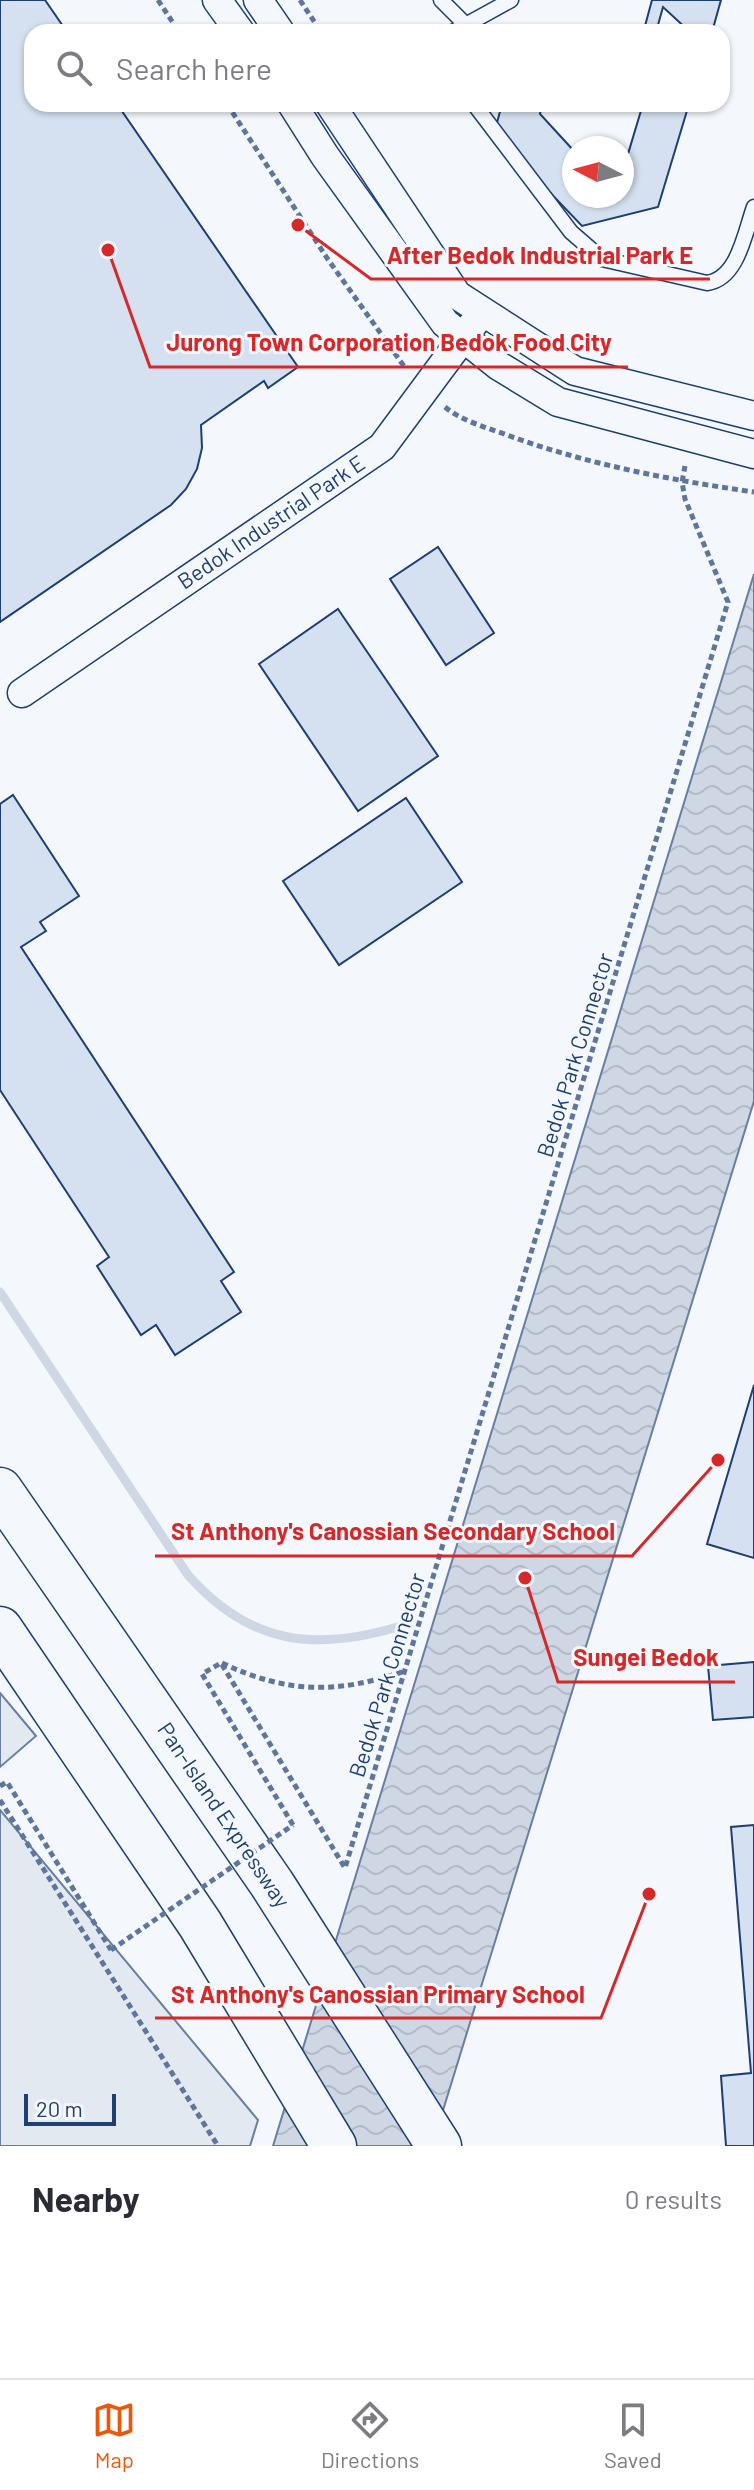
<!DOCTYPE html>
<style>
body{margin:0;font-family:Barlow,sans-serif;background:#f7f7f7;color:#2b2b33}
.compass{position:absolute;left:562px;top:136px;width:72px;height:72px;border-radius:50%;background:#fff;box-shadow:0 2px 6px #0004;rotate:276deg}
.scale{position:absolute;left:24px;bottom:20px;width:92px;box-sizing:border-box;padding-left:8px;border:4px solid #1d3f73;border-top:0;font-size:22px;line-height:28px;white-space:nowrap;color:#1d3f73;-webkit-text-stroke:6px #f4f7fb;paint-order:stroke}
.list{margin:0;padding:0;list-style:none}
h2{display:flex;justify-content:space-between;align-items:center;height:104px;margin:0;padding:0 32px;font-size:34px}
h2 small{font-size:26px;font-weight:400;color:#7c7c81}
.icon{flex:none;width:44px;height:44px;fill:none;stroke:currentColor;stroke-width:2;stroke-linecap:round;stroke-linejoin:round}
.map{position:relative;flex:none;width:754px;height:2146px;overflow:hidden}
.search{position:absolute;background:#fff;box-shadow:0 2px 6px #0004;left:24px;right:24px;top:24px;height:88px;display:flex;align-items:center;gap:20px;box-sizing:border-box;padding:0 28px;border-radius:24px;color:#7c7c81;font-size:30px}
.sheet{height:232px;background:#fff}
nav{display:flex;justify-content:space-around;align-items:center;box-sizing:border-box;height:112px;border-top:2px solid #e1e1e2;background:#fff;font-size:22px;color:#7c7c81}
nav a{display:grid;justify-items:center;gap:4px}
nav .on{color:#ea580c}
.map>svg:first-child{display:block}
.grass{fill:#e3e9f0;stroke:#687fa3;stroke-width:2}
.water{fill:url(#water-waves);stroke:#687fa3;stroke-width:2}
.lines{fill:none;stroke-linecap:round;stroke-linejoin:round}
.stream{stroke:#cfd7e4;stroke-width:9}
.building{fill:#d5e0f0;stroke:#1d3f73;stroke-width:2}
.lane-casing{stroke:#1d3f73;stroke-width:17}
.street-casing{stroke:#1d3f73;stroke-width:31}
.highway-casing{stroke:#1d3f73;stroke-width:47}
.path{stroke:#5e769c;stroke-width:5;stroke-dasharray:6 4;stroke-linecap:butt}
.lane{stroke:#f4f7fb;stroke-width:14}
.street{stroke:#f4f7fb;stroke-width:28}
.highway{stroke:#f4f7fb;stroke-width:44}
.path-bridge{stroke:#5e769c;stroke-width:5;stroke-dasharray:6 4;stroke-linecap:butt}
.labels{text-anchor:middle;stroke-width:6;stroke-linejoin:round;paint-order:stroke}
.street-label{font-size:22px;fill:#1d3f73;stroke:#f4f7fb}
.leader{fill:none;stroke:#d62828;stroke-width:3}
.callout-dot{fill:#d62828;stroke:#f4f7fb;stroke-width:3}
.callout-label{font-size:24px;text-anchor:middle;font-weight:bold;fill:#d62828;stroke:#f4f7fb;stroke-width:6;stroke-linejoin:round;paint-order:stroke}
</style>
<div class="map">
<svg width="754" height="2146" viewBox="0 0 754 2146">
<defs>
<pattern id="water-waves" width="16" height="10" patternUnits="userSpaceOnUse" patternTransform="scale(2)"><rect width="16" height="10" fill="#cfd7e4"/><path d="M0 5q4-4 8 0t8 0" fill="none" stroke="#b1bac7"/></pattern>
</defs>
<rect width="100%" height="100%" fill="#f4f7fb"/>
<g class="grass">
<polygon points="0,1693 36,1736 0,1767"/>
<polygon points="0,1810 258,2120 250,2146 0,2146"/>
</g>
<polygon class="water" points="754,574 754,1101 432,2146 273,2146"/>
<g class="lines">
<path class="stream" d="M0 1292 188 1575C250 1645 315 1652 401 1626"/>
</g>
<g class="building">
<polygon points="0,0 45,0 67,32 32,32 32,104 117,104 298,367 268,388 264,381 201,425 202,448 197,469 186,489 171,505 0,622"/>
<polygon points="652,0 721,0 712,32 690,32 663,7 656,32 651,32 645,26"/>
<polygon points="502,104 542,104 540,114 574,151 574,196 622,196 622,174 643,104 689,104 658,207 582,226 494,134"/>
<polygon points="438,547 494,633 446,665 390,579"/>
<polygon points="338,609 438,756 358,811 259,664"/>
<polygon points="13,795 79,896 40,922 46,931 21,947 234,1272 221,1281 241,1312 175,1355 156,1325 141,1335 97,1266 109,1257 0,1090 0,804"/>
<polygon points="406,798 462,882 339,965 283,881"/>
<polygon points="754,1385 754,1558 707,1544"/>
<polygon points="754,1662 754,1717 713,1720 708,1666"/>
<polygon points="754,1825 754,2146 726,2146 721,2076 751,2073 731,1827"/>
</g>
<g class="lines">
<g class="lane-casing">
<g id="lane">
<polyline points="441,0 465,24"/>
<polyline points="453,32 511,0"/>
<path d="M474 104 571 232 602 259 707 283C738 279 745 232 754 207"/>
</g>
</g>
<g class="street-casing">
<g id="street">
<polyline points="217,0 240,32"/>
<polyline points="258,0 280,32"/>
<polyline points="292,104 325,156 445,323 499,366 558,402 754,454"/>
<polyline points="330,104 457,295 575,371 754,416"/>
<polyline points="22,693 382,447 482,312"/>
</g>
</g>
<g class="highway-casing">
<g id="highway">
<polyline points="0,1490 272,1884 439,2146"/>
<polyline points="0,1629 200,1924 334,2146"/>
</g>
</g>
<g class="path">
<polyline points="158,0 179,32"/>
<polyline points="300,0 321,32"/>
<polyline points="227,104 327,258 406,369"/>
<path d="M445 407C462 421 485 427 507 435 586 464 670 480 754 492"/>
<path d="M222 1663C288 1694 337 1694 405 1671"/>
<polyline points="0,1786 7,1782 111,1950"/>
<polyline points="0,1800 218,2146"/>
<polyline points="293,1825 202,1674 221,1663 345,1868 728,602 685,499 682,482 685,466"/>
</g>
<use href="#lane" class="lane"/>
<use href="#street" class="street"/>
<use href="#highway" class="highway"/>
<polyline class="path-bridge" points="111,1950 293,1825"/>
</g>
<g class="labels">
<g class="street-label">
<text transform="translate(271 522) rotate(-34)" y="8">Bedok Industrial Park E</text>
<text transform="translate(575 1055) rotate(-73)" y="8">Bedok Park Connector</text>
<text transform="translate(387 1675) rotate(-73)" y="8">Bedok Park Connector</text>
<text transform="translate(224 1815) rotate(56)" y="8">Pan-Island Expressway</text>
</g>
</g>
<path class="leader" d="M298 225L371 279H710M108 250L150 367H628M718 1460L632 1556H155M525 1578L558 1682H735M649 1894L601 2018H155"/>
<g class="callout-dot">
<circle cx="298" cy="225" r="8"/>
<circle cx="108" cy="250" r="8"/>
<circle cx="718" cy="1460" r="8"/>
<circle cx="525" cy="1578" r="8"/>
<circle cx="649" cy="1894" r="8"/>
</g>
<g class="callout-label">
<text x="540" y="264">After Bedok Industrial Park E</text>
<text x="389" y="351">Jurong Town Corporation Bedok Food City</text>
<text x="393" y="1540">St Anthony's Canossian Secondary School</text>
<text x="646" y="1666">Sungei Bedok</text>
<text x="378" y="2003">St Anthony's Canossian Primary School</text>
</g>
</svg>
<svg class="compass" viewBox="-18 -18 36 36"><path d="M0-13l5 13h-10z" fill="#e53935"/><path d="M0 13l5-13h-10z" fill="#7c7c81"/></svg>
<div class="scale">20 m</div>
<div class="search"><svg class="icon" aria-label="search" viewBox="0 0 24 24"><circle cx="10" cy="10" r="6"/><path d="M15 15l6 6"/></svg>Search here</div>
</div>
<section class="sheet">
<h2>Nearby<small>0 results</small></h2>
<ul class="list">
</ul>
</section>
<nav>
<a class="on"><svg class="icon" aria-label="map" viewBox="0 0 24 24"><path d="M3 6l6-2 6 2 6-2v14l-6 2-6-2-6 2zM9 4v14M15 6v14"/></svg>Map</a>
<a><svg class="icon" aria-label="directions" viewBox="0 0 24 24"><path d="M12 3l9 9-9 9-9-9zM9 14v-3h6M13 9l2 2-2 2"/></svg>Directions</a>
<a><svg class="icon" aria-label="saved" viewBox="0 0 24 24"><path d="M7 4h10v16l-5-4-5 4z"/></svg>Saved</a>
</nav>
